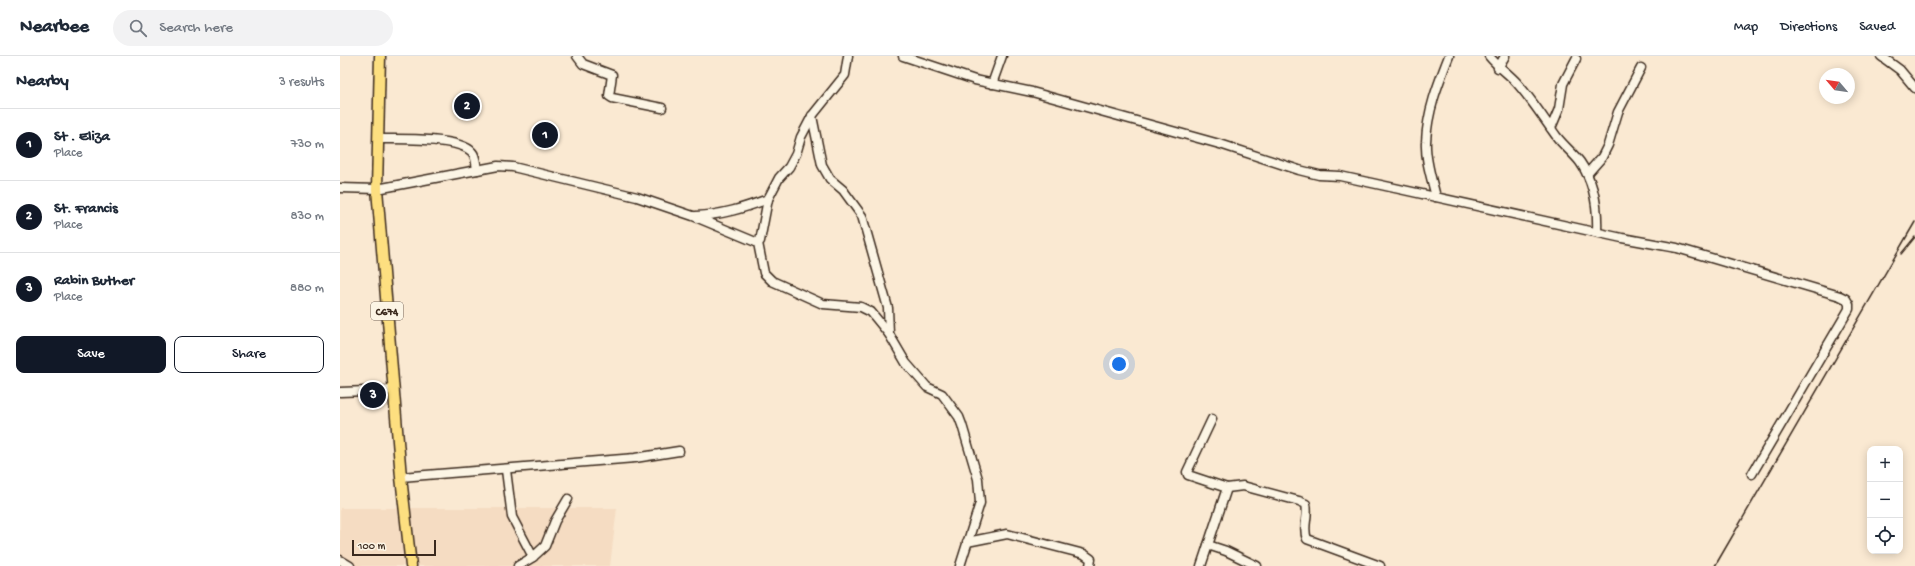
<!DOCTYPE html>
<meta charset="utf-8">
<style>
body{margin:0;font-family:"Gochi Hand",sans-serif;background:#f2f2f3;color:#1f2937}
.controls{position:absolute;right:12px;bottom:12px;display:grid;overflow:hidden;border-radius:8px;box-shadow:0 2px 10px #0003}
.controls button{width:36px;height:36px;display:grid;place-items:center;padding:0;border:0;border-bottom:1px solid #e0e1e3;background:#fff;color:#1f2937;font:20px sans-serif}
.compass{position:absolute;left:1479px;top:12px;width:36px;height:36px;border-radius:50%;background:#fff;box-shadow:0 2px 10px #0003;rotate:299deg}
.scale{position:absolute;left:12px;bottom:10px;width:84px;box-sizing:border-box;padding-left:4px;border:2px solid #3b2a1e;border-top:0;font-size:11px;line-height:14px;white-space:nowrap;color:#3b2a1e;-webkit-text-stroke:3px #fcf5e5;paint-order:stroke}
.you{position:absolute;left:779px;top:308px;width:14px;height:14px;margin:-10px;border:3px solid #fff;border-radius:50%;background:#1a73e8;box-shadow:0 0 0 6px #1a73e833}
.badge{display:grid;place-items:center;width:26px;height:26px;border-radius:50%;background:#111827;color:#fff;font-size:13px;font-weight:700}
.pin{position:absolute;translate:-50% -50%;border:2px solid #fff;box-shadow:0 1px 4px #0006}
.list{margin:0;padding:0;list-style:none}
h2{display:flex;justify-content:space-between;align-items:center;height:52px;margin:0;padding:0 16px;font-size:17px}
h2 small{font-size:13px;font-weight:400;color:#747a83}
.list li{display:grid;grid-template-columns:26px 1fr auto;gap:12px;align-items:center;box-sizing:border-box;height:72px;padding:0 16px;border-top:1px solid #e0e1e3}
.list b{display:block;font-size:15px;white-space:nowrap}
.list p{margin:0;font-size:13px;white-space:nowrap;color:#747a83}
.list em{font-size:13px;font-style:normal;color:#747a83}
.actions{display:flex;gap:8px;padding:12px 16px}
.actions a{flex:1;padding:9px 0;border:1px solid #111827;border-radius:8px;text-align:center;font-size:14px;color:#111827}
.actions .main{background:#111827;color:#fff}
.icon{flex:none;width:22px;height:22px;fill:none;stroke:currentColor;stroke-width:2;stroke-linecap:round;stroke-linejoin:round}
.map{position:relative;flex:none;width:1575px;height:510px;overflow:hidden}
header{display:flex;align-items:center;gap:24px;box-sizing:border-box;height:56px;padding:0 20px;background:#fff;border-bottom:1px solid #e0e1e3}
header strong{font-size:19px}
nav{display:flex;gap:22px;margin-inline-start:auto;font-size:14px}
.search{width:280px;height:36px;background:#f2f2f3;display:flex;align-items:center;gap:10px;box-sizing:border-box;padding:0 14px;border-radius:22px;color:#747a83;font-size:15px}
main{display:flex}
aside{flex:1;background:#fff}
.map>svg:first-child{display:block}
.built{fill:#f5dcc2}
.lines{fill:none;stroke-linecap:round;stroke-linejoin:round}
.minor-casing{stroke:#3b2a1e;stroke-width:11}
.major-casing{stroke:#3b2a1e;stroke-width:13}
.minor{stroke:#fcf5e5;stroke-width:8}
.major{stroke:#fddf80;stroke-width:10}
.rail{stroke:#3b2a1e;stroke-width:1.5}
.labels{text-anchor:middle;stroke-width:3.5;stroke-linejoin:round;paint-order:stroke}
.shield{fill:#fcf5e5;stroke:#75675a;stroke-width:1}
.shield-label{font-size:11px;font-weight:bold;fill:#3b2a1e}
</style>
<header>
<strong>Nearbee</strong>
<div class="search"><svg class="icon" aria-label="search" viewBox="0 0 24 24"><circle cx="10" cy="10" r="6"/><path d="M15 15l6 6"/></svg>Search here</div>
<nav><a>Map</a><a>Directions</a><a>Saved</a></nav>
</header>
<main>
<aside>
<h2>Nearby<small>3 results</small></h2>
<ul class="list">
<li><span class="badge">1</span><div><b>St . Eliza</b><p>Place</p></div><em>730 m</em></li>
<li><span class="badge">2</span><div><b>St. Francis</b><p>Place</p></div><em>830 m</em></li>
<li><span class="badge">3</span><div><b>Rabin Buther</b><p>Place</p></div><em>880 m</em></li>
</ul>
<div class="actions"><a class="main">Save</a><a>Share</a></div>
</aside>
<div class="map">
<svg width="1575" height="510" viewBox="0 0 1575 510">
<rect width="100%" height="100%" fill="#fae9d2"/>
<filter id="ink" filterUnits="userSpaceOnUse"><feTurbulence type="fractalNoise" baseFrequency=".025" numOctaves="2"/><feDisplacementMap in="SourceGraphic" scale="8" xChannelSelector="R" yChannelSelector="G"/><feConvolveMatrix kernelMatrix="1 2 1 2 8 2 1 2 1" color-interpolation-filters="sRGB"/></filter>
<g filter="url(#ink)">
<polygon class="built" points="0,452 277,452 270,510 0,510"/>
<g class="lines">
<g class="minor-casing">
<g id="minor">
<polyline points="237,0 243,8 272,19 269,40 272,42 322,52"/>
<polyline points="563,0 635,24 692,36 883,89 959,114 979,119 1000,120 1282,182 1337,192 1500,240 1506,243 1509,248 1509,253 1412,418"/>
<path d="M1149 0C1158 11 1168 17 1177 27 1192 44 1204 63 1217 81 1224 90 1233 97 1240 106 1254 126 1258 152 1257 176"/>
<polyline points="1541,0 1560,14 1575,32"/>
<polyline points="1158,12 1165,0"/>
<polyline points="652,28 662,0"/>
<polyline points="472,60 482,109 490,123 503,134 522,160 548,252 549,278 566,307 587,331 602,338 619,361 622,369 638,423 640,447 620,510"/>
<polyline points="1211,72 1219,53 1223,28 1236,3"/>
<path d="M38 83C58 83 119 81 132 96 136 100 136 108 137 114"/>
<polyline points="1247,118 1262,101 1268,89 1278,56 1301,12"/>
<polyline points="0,132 37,133 137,114 158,110 173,111 297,141 353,160 418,187 420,185 428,143 439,122 449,111 456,98 461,81 472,60 505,19 508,0"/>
<path d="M1096 141C1092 124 1085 104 1086 86 1087 56 1098 28 1109 0"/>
<path d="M356 160C382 159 404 152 428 143"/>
<polyline points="418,187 424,217 432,225 483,248 521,251 531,256 549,278"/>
<polyline points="0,336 53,334"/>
<path d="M872 363 847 416 848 419 887 432 903 430 959 445 966 448C969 461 962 471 967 483L1040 510"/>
<polyline points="166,414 172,461 193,501"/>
<polyline points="61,421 295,402 339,395"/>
<polyline points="627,486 667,478 744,498 751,503 750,510"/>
<polyline points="868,489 887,432"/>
<polyline points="0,504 10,510"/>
<polyline points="178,510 193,501 205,490 215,465 228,443"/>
<polyline points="861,510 868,489 886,495 917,510"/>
</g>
</g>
<g class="major-casing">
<polyline id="major" points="40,0 37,133 61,421 71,510"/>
</g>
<use href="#minor" class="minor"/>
<use href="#major" class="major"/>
<g class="rail">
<polyline points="1561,198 1575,181"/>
<polyline points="1375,510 1575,166"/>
</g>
</g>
</g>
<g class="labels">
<rect class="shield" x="31" y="246" width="32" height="18" rx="3"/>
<g class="shield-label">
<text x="47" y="259">C674</text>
</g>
</g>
</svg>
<div class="controls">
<button>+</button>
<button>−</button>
<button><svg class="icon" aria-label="locate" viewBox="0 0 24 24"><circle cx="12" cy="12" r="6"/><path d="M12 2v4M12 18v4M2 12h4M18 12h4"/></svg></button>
</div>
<svg class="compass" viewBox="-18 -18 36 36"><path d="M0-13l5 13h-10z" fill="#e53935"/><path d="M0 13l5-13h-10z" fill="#747a83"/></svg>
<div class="scale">100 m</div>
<div class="you"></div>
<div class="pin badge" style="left:205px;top:79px">1</div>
<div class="pin badge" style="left:127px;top:50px">2</div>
<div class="pin badge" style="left:33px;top:339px">3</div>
</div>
</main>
